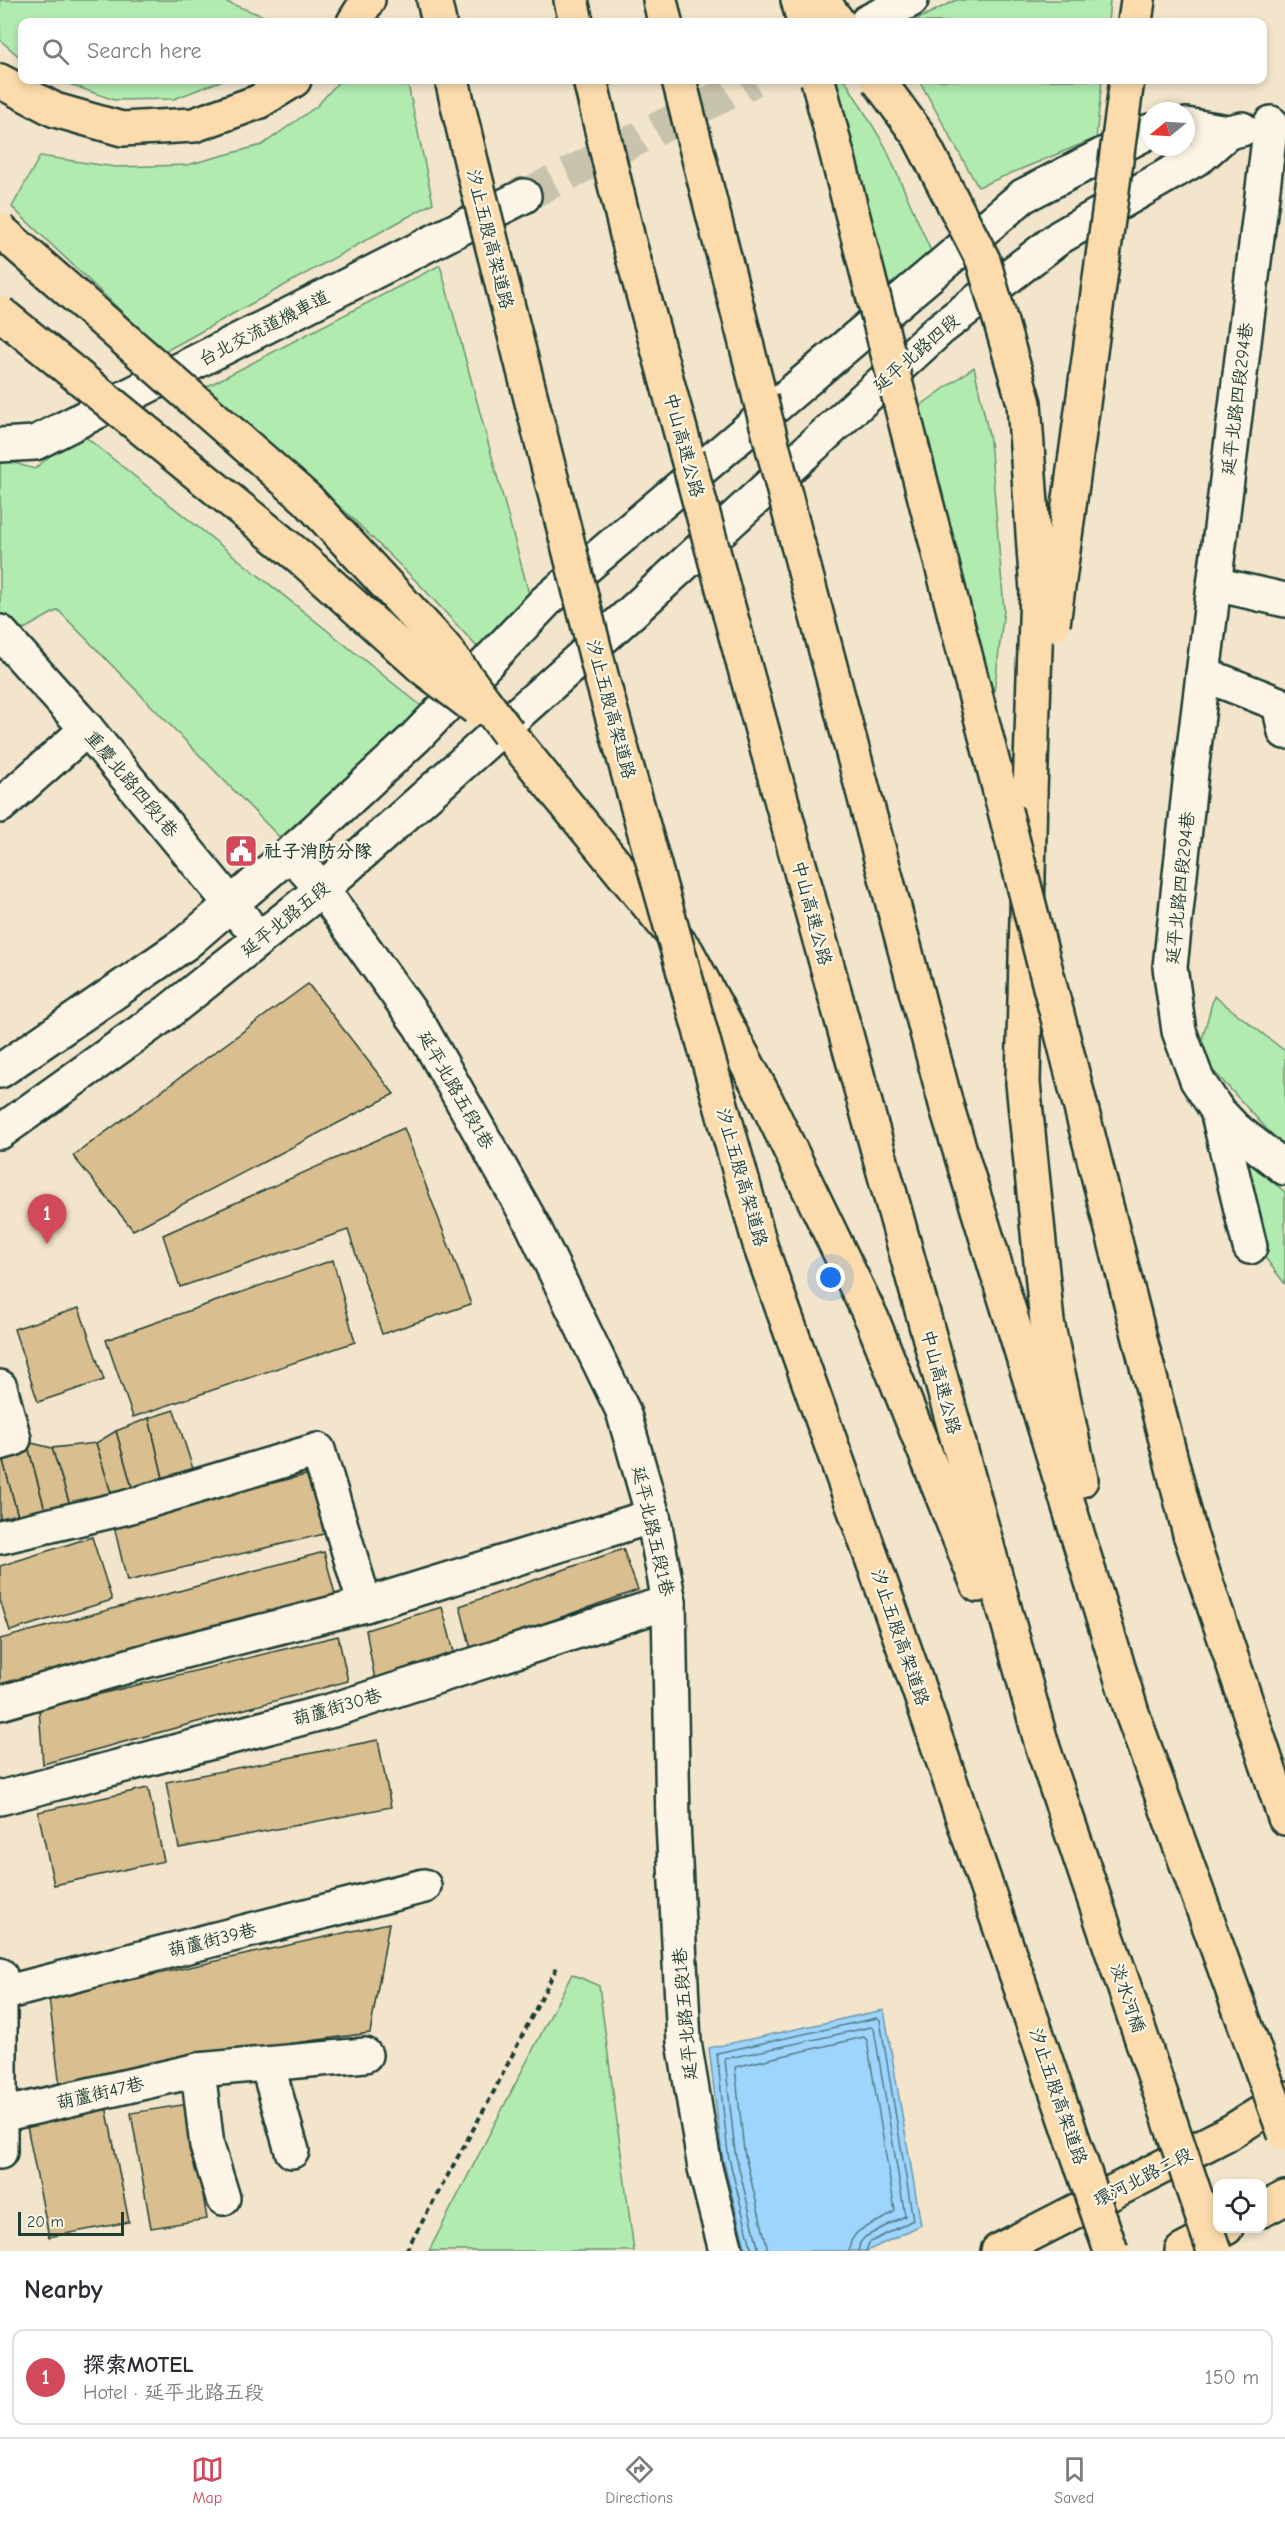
<!DOCTYPE html>
<meta charset="utf-8">
<style>
body{margin:0;font-family:"Comic Neue","LXGW WenKai TC",sans-serif;background:#f7f7f7;color:#2b2b33}
.controls{position:absolute;right:18px;bottom:18px;display:grid;overflow:hidden;border-radius:12px;box-shadow:0 3px 9px #0003}
.controls button{width:54px;height:54px;display:grid;place-items:center;padding:0;border:0;border-bottom:2px solid #e1e1e2;background:#fff;color:#2b2b33;font:30px sans-serif}
.compass{position:absolute;left:1141px;top:102px;width:54px;height:54px;border-radius:50%;background:#fff;box-shadow:0 3px 9px #0003;rotate:252deg}
.scale{position:absolute;left:18px;bottom:15px;width:106px;box-sizing:border-box;padding-left:6px;border:3px solid #1f3d34;border-top:0;font-size:16px;line-height:21px;white-space:nowrap;color:#1f3d34;-webkit-text-stroke:4px #fcf5e5;paint-order:stroke}
.you{position:absolute;left:831px;top:1278px;width:21px;height:21px;margin:-15px;border:4px solid #fff;border-radius:50%;background:#1a73e8;box-shadow:0 0 0 9px #1a73e833}
.badge{display:grid;place-items:center;width:39px;height:39px;border-radius:50%;background:#d1495b;color:#fff;font-size:20px;font-weight:700}
.pin{position:absolute;translate:-50% -50px;filter:drop-shadow(0 2px 3px #0008)}
.pin::after{content:'';position:absolute;top:32px;width:21px;height:18px;background:inherit;clip-path:polygon(0 0,100% 0,50% 100%)}
.list{margin:0;padding:0;list-style:none}
h2{display:flex;justify-content:space-between;align-items:center;height:78px;margin:0;padding:0 24px;font-size:26px}
h2 small{font-size:20px;font-weight:400;color:#7c7c81}
.list li{display:grid;grid-template-columns:39px 1fr auto;gap:18px;align-items:center;box-sizing:border-box;height:96px;margin:0 12px 12px;padding:0 12px;border:2px solid #e1e1e2;border-radius:12px}
.list b{display:block;font-size:22px;white-space:nowrap}
.list p{margin:0;font-size:20px;white-space:nowrap;color:#7c7c81}
.list em{font-size:20px;font-style:normal;color:#7c7c81}
.icon{flex:none;width:33px;height:33px;fill:none;stroke:currentColor;stroke-width:2;stroke-linecap:round;stroke-linejoin:round}
.map{position:relative;flex:none;width:1285px;height:2251px;overflow:hidden}
.search{position:absolute;background:#fff;box-shadow:0 3px 9px #0003;left:18px;right:18px;top:18px;height:66px;display:flex;align-items:center;gap:15px;box-sizing:border-box;padding:0 21px;border-radius:12px;color:#7c7c81;font-size:22px}
.sheet{height:186px;background:#fff}
nav{display:flex;justify-content:space-around;align-items:center;box-sizing:border-box;height:84px;border-top:2px solid #e1e1e2;background:#fff;font-size:16px;color:#7c7c81}
nav a{display:grid;justify-items:center;gap:3px}
nav .on{color:#d1495b}
.map>svg:first-child{display:block}
.green{fill:#b2ebaf;stroke:#689472;stroke-width:1.5}
.water{fill:#9ed5fd;stroke:#6b98ad;stroke-width:1.5}
.lines{fill:none;stroke-linecap:round;stroke-linejoin:round}
.shore{stroke:#527a84;stroke-width:1.5}
.building{fill:#d9bf8f;stroke:#1f3d34;stroke-width:1.5}
.minor-tunnel{stroke:#c8c3ad;stroke-width:33;stroke-dasharray:33 16;stroke-linecap:butt}
.minor-casing{stroke:#1f3d34;stroke-width:38}
.major-casing{stroke:#1f3d34;stroke-width:38}
.highway-casing{stroke:#1f3d34;stroke-width:38}
.path{stroke:#1f3d34;stroke-width:4;stroke-dasharray:6 4.5;stroke-linecap:butt}
.minor{stroke:#fcf5e5;stroke-width:33}
.major{stroke:#fcdcac;stroke-width:33}
.highway{stroke:#fcdcac;stroke-width:33}
.highway-bridge-casing{stroke:#1f3d34;stroke-width:38;stroke-linecap:butt}
.highway-bridge{stroke:#fcdcac;stroke-width:33}
.labels{text-anchor:middle;stroke-width:4.5;stroke-linejoin:round;paint-order:stroke}
.street-label{font-size:18px;fill:#1f3d34;stroke:#fcf5e5}
.poi-label{font-size:18px;font-weight:bold;fill:#1f3d34;stroke:#fcf5e5;text-anchor:start}
</style>
<div class="map">
<svg width="1285" height="2251" viewBox="0 0 1285 2251">
<rect width="100%" height="100%" fill="#f2e5cb"/>
<filter id="ink" filterUnits="userSpaceOnUse"><feTurbulence type="fractalNoise" baseFrequency=".0167" numOctaves="2"/><feDisplacementMap in="SourceGraphic" scale="12" xChannelSelector="R" yChannelSelector="G"/><feConvolveMatrix kernelMatrix="1 2 1 2 8 2 1 2 1" color-interpolation-filters="sRGB"/></filter>
<g filter="url(#ink)">
<g class="green">
<polygon points="0,0 221,0 279,22 22,22 22,59 0,40"/>
<polygon points="956,0 1110,0 1108,22 912,22"/>
<polygon points="58,80 223,80 174,99 114,100"/>
<polygon points="340,80 407,80 433,203 164,352 12,207 40,156 115,167 187,165 262,145 317,106"/>
<polygon points="825,80 845,80 885,146 941,274 890,331"/>
<polygon points="919,80 1102,80 1096,138 978,187"/>
<polygon points="440,265 531,601 502,674 421,586 350,516 206,387"/>
<polygon points="974,367 990,440 1004,609 992,709 913,411"/>
<polygon points="78,431 429,712 290,848 58,610 17,633 0,614 0,459 35,469"/>
<polygon points="1214,996 1285,1051 1285,1145 1275,1138 1198,1054"/>
<polygon points="1234,1151 1285,1192 1285,1284 1260,1251"/>
<polygon points="572,1974 599,1986 634,2251 429,2251"/>
</g>
<polygon class="water" points="884,2010 921,2225 867,2251 746,2251 722,2155 709,2048"/>
<g class="lines">
<g class="shore">
<polyline points="752,2251 728,2154 717,2053 877,2018 880,2020 913,2220 869,2243 866,2251"/>
<polyline points="759,2251 735,2152 725,2059 871,2027 874,2029 905,2216 865,2237 860,2243 858,2251"/>
<path d="M768 2251 744 2151 735 2067 864 2037 867 2040 895 2211C880 2226 851 2223 849 2251"/>
</g>
</g>
<g class="building">
<polygon points="308,984 394,1094 133,1230 73,1156"/>
<polygon points="404,1128 471,1304 382,1334 348,1230 180,1287 163,1235"/>
<polygon points="333,1260 355,1342 133,1417 106,1340"/>
<polygon points="79,1308 104,1380 38,1402 14,1329"/>
<polygon points="174,1410 196,1478 165,1487 149,1418"/>
<polygon points="149,1418 165,1487 134,1495 116,1431"/>
<polygon points="116,1431 134,1495 113,1500 96,1443"/>
<polygon points="27,1442 47,1517 20,1524 0,1450"/>
<polygon points="27,1442 52,1448 72,1511 47,1517"/>
<polygon points="96,1443 113,1500 72,1511 52,1448"/>
<polygon points="0,1450 20,1524 0,1529"/>
<polygon points="310,1474 324,1534 127,1581 113,1522"/>
<polygon points="92,1537 112,1600 10,1631 0,1600 0,1566"/>
<polygon points="623,1549 638,1590 471,1649 460,1606"/>
<polygon points="324,1552 336,1598 0,1688 0,1639"/>
<polygon points="442,1607 454,1652 375,1680 366,1630"/>
<polygon points="338,1636 348,1681 43,1764 39,1709"/>
<polygon points="378,1740 391,1807 179,1848 166,1782"/>
<polygon points="148,1788 164,1861 54,1885 38,1812"/>
<polygon points="389,1923 370,2033 219,2053 60,2087 49,1998"/>
<polygon points="188,2104 207,2219 151,2228 131,2113"/>
<polygon points="106,2106 129,2222 49,2237 26,2121"/>
</g>
<g class="lines">
<polyline class="minor-tunnel" points="524,196 754,80"/>
<g class="minor-casing">
<g id="minor">
<polyline points="867,22 911,0"/>
<polyline points="1271,123 1192,764 1170,967 1179,1031 1197,1080 1217,1110 1235,1129 1285,1168"/>
<polyline points="1186,125 1228,132 1242,129"/>
<polyline points="0,445 35,443 524,196"/>
<polyline points="1215,584 1285,600"/>
<polyline points="0,632 87,729 245,921"/>
<polyline points="1203,674 1279,704 1285,732"/>
<polyline points="0,806 87,729"/>
<polyline points="290,853 322,889 420,1026 532,1224 623,1411 653,1516 669,1602 673,1823 684,2042 705,2168 726,2251"/>
<polyline points="0,1071 186,943 231,904 302,843 415,738 546,601 1023,196 1150,131"/>
<polyline points="1217,1110 1250,1247"/>
<polyline points="0,1132 168,1012 322,889 633,611 939,330 1060,237 1201,156 1228,132"/>
<polyline points="0,1387 14,1439 0,1443"/>
<polyline points="0,1537 124,1508 318,1450 365,1605"/>
<polyline points="0,1703 149,1660 365,1605 653,1516"/>
<polyline points="0,1798 333,1710 669,1602"/>
<polyline points="0,1975 0,2152"/>
<polyline points="0,1994 424,1886"/>
<polyline points="267,2064 292,2151"/>
<polyline points="198,2070 207,2146 223,2198"/>
<polyline points="1,2115 198,2070 365,2055"/>
</g>
</g>
<g class="major-casing">
<g id="major">
<polyline points="1262,2210 1285,2198"/>
<polyline points="998,2251 1232,2131 1285,2098"/>
<polyline points="1182,2251 1226,2228"/>
</g>
</g>
<g class="highway-casing">
<g id="highway">
<polyline points="434,0 439,22"/>
<polyline points="571,0 576,22"/>
<polyline points="660,0 665,22"/>
<polyline points="798,0 804,22"/>
<polyline points="822,0 838,22"/>
<polyline points="354,22 368,0"/>
<polyline points="1135,22 1138,0"/>
<polyline points="590,80 628,239 687,455"/>
<polyline points="679,80 760,398"/>
<polyline points="0,81 55,110 122,129 194,125 258,102 294,80"/>
<polyline points="798,545 947,1108 1133,1716"/>
<polyline points="730,614 1042,1745"/>
<polyline points="508,733 687,952 764,1096 872,1319 978,1585"/>
<polyline points="1030,792 1023,1083 1047,1322 1081,1480"/>
<polyline points="1190,1534 1285,1818"/>
</g>
</g>
<polyline class="path" points="406,2251 491,2097 557,1967"/>
<use href="#minor" class="minor"/>
<use href="#major" class="major"/>
<use href="#highway" class="highway"/>
<g class="highway-bridge-casing">
<g id="highway-bridge">
<polyline points="452,80 472,165 602,679 761,1248 918,1687 1111,2251"/>
<polyline points="818,80 1190,1534"/>
<polyline points="878,80 919,136 983,260 1024,403 1037,591 1030,792"/>
<polyline points="0,230 308,500 443,646 508,733"/>
<polyline points="0,313 300,557 422,667 476,708"/>
<polyline points="760,398 798,545"/>
<polyline points="687,455 730,614"/>
<polyline points="1053,624 1127,80"/>
<polyline points="1133,1716 1285,2134"/>
<polyline points="1042,1745 1214,2251"/>
</g>
</g>
<use href="#highway-bridge" class="highway-bridge"/>
</g>
</g>
<defs>
<g id="civic-square" transform="scale(1.725)"><rect x="-9" y="-9" width="18" height="18" rx="4" fill="#d1495b" stroke="#fcf5e5"/><path d="M-.6-6.5H3V-4.5H.6V-3L4-1V1h2V6H-6V1h2V-1L-.6-3ZM-1.2 2.5V6h2.4V2.5Z" fill="#fff"/></g>
</defs>
<g fill-rule="evenodd">
<use href="#civic-square" x="241" y="851"/>
</g>
<g class="labels">
<g class="street-label">
<text transform="translate(490 239) rotate(76)" y="6">汐止五股高架道路</text>
<text transform="translate(264 328) rotate(-27)" y="6">台北交流道機車道</text>
<text transform="translate(916 353) rotate(-41)" y="6">延平北路四段</text>
<text transform="translate(1237 399) rotate(-83)" y="6">延平北路四段294巷</text>
<text transform="translate(684 445) rotate(75)" y="6">中山高速公路</text>
<text transform="translate(611 709) rotate(75)" y="6">汐止五股高架道路</text>
<text transform="translate(132 784) rotate(50)" y="6">重慶北路四段1巷</text>
<text transform="translate(1180 888) rotate(-84)" y="6">延平北路四段294巷</text>
<text transform="translate(812 913) rotate(75)" y="6">中山高速公路</text>
<text transform="translate(285 919) rotate(-39)" y="6">延平北路五段</text>
<text transform="translate(456 1090) rotate(60)" y="6">延平北路五段1巷</text>
<text transform="translate(742 1177) rotate(74)" y="6">汐止五股高架道路</text>
<text transform="translate(941 1382) rotate(75)" y="6">中山高速公路</text>
<text transform="translate(653 1531) rotate(77)" y="6">延平北路五段1巷</text>
<text transform="translate(900 1637) rotate(71)" y="6">汐止五股高架道路</text>
<text transform="translate(337 1707) rotate(-16)" y="6">葫蘆街30巷</text>
<text transform="translate(212 1940) rotate(-14)" y="6">葫蘆街39巷</text>
<text transform="translate(1128 1998) rotate(71)" y="6">淡水河橋</text>
<text transform="translate(685 2014) rotate(-95)" y="6">延平北路五段1巷</text>
<text transform="translate(100 2093) rotate(-13)" y="6">葫蘆街47巷</text>
<text transform="translate(1058 2096) rotate(71)" y="6">汐止五股高架道路</text>
<text transform="translate(1143 2177) rotate(-27)" y="6">環河北路二段</text>
</g>
<g class="poi-label">
<text x="264" y="857">社子消防分隊</text>
</g>
</g>
</svg>
<div class="controls">
<button><svg class="icon" aria-label="locate" viewBox="0 0 24 24"><circle cx="12" cy="12" r="6"/><path d="M12 2v4M12 18v4M2 12h4M18 12h4"/></svg></button>
</div>
<svg class="compass" viewBox="-18 -18 36 36"><path d="M0-13l5 13h-10z" fill="#e53935"/><path d="M0 13l5-13h-10z" fill="#7c7c81"/></svg>
<div class="scale">20 m</div>
<div class="you"></div>
<div class="pin badge" style="left:47px;top:1244px">1</div>
<div class="search"><svg class="icon" aria-label="search" viewBox="0 0 24 24"><circle cx="10" cy="10" r="6"/><path d="M15 15l6 6"/></svg>Search here</div>
</div>
<section class="sheet">
<h2>Nearby<small></small></h2>
<ul class="list">
<li><span class="badge">1</span><div><b>探索MOTEL</b><p>Hotel · 延平北路五段</p></div><em>150 m</em></li>
</ul>
</section>
<nav>
<a class="on"><svg class="icon" aria-label="map" viewBox="0 0 24 24"><path d="M3 6l6-2 6 2 6-2v14l-6 2-6-2-6 2zM9 4v14M15 6v14"/></svg>Map</a>
<a><svg class="icon" aria-label="directions" viewBox="0 0 24 24"><path d="M12 3l9 9-9 9-9-9zM9 14v-3h6M13 9l2 2-2 2"/></svg>Directions</a>
<a><svg class="icon" aria-label="saved" viewBox="0 0 24 24"><path d="M7 4h10v16l-5-4-5 4z"/></svg>Saved</a>
</nav>
